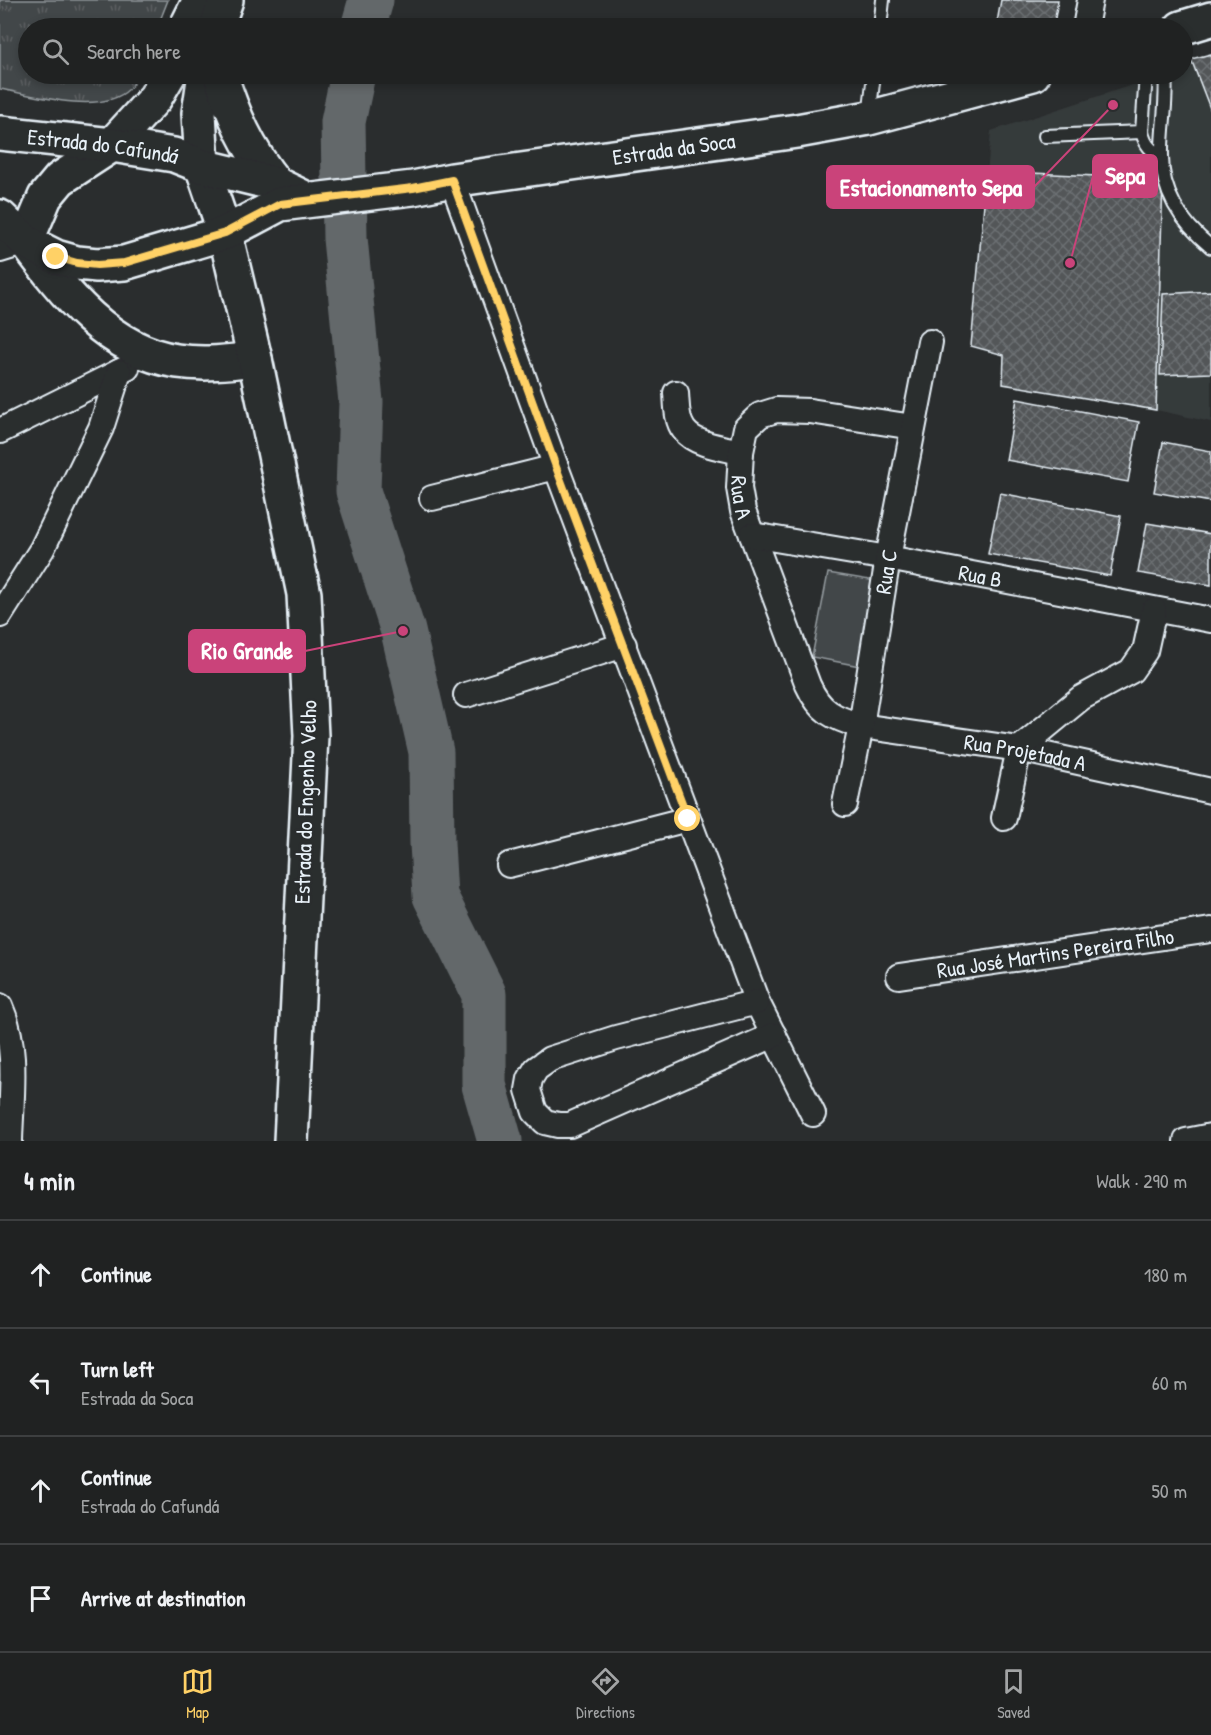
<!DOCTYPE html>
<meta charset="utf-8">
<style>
body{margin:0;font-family:"Patrick Hand",sans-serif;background:#282a2a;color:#f1f3f6}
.stop{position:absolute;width:18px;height:18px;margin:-14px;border:4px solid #ffd166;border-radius:50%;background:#fff}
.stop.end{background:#ffd166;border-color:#fff;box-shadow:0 2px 6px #0008}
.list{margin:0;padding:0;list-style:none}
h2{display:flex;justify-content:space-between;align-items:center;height:78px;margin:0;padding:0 24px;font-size:26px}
h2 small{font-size:20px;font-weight:400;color:#a2a4a5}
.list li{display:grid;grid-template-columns:39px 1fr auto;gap:18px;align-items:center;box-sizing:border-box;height:108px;padding:0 24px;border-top:2px solid #3d3f40}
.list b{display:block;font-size:22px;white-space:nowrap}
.list p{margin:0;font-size:20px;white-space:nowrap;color:#a2a4a5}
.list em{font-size:20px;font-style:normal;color:#a2a4a5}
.icon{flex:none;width:33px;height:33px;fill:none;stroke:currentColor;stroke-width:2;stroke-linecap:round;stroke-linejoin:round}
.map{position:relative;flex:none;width:1211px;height:1141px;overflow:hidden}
.search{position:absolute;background:#202222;box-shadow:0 3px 9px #0003;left:18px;right:18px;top:18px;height:66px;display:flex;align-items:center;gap:15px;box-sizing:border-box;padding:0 21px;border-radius:33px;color:#a2a4a5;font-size:22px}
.sheet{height:510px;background:#202222}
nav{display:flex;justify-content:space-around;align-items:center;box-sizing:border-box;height:84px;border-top:2px solid #3d3f40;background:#202222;font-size:16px;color:#a2a4a5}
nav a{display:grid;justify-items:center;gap:3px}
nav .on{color:#ffd166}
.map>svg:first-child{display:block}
.built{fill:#363a3b}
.grass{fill:url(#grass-tufts);stroke:#959ca0;stroke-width:1.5}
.pitch{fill:#424648;stroke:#959ca0;stroke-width:1.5}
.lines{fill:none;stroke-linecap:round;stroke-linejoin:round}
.river{stroke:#63686b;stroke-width:45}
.building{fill:url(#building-cross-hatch);stroke:#e8f1f8;stroke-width:1.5}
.lane-casing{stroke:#e8f1f8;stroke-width:16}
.street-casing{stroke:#e8f1f8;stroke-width:28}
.secondary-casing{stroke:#e8f1f8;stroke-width:38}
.lane{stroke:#2a2d2e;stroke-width:12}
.street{stroke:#2a2d2e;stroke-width:24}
.secondary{stroke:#2a2d2e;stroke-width:33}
.route{stroke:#ffd166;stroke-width:8}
.labels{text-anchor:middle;stroke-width:5;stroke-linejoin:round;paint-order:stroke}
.street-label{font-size:22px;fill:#e8f1f8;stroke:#2a2d2e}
.leader{fill:none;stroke:#ca437a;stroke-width:2}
.callout-dot{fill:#ca437a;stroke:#2a2d2e;stroke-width:2}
.callout{fill:#ca437a;stroke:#ca437a;stroke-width:2}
.callout-label{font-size:24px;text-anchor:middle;font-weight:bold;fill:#fff}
</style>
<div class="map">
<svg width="1211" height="1141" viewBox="0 0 1211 1141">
<defs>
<pattern id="grass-tufts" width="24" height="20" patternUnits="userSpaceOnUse" patternTransform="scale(1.5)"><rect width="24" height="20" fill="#424648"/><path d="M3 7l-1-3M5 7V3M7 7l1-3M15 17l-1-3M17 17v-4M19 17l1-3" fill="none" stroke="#5d6163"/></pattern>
<pattern id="building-cross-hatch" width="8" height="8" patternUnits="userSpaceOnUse" patternTransform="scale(1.5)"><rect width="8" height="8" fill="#535759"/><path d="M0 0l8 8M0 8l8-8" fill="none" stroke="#6c7072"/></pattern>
</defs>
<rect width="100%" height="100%" fill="#2a2d2e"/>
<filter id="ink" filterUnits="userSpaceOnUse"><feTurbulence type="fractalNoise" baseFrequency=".0167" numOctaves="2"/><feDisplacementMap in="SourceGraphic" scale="12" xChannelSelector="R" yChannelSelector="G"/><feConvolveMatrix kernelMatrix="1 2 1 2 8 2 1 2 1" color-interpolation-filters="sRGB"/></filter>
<g filter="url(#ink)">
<polygon class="built" points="1211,53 1211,422 1156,410 1003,384 1004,355 971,346 991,131 1160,76 1182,74 1183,67 1191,59"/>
<path class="grass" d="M0 0H168L157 28H28V74H140C137 78 133 85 129 89 102 116 34 95 0 89Z"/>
<polygon class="pitch" points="828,573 876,581 860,666 812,657"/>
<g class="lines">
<g class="river">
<polyline points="363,28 371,0"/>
<polyline points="353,74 343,122 345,238 361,402 358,491 403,631 431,752 432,843 435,896 484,994 484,1085 500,1141"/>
</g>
</g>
<g class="building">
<polygon points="1001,0 1058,0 1054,24 1032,28 996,28"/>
<polygon points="1211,54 1211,111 1191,59"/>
<polygon points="987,171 1163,179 1156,410 1003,384 1004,355 971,346"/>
<polygon points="1211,291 1211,373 1160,375 1163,294"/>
<polygon points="1017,399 1139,422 1128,482 1006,460"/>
<polygon points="1163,442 1211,451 1211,502 1154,492"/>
<polygon points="1000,493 1121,516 1110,576 988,554"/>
<polygon points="1147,523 1211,534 1211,585 1138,573"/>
</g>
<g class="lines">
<g class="lane-casing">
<g id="lane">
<polyline points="880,28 883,0"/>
<path d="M1165 74C1168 102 1161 129 1162 157 1162 195 1183 224 1211 247"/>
<polyline points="869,117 874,74"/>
<path d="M1142 132C1145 145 1151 150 1162 158"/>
<polyline points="1045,136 1142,132 1146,74"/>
</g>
</g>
<g class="street-casing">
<g id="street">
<polyline points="1085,28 1090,0"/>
<polyline points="452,180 556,467 757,1002 813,1114"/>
<polyline points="0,250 26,242"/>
<path d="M676 393C677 404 676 420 684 430 695 445 724 448 741 452"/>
<path id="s1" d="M913 427 810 411 776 410 760 415 746 428 741 452 739 488 743 511 808 685C820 712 834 718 861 726L1019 749 1211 791"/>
<polyline points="0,431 127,368"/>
<polyline points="432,498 556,467"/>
<path id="s2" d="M752 535 888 558 1211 620"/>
<polyline points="0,615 42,549 101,428 119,372"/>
<polyline points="466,695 624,645"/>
<path id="s3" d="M845 804 861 726 888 558 930 342"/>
<polyline points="1004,818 1019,749 1081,698 1131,671 1145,651 1154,610"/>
<polyline points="509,865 688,819"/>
<path id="s4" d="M899 976 1211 930"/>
<polyline points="757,1002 616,1038 550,1059 536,1069 530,1079 528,1090 535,1112 545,1122 558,1125 570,1125 774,1035"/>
<path d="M0 1006C19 1048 11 1097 10 1141"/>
<polyline points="1186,1141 1211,1136"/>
</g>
</g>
<g class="secondary-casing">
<g id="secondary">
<polyline points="186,28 200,0"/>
<polyline points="216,28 226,0"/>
<polyline points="1181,28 1211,19"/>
<path d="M169 74 155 98 112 145 60 179 45 197 26 242C64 293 109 351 177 361 203 365 230 362 255 359"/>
<polyline points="205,74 199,113 202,166 225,233 255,359 304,594 311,736 291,1141"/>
<path d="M220 74C233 115 248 150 276 184"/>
<path id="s5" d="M0 133 112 145 174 155 202 166 276 184 309 200"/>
<path id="s6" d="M0 217 26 242 56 257 77 263 97 265 124 263 225 233 280 204 413 188 452 180 797 131 869 118 1033 74"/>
</g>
</g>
<use href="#lane" class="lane"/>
<use href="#street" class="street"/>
<use href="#secondary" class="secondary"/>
</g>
</g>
<g class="lines" filter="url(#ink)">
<polyline class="route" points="56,257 77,263 97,265 124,263 225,233 280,204 413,188 452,180 556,467 688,819"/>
</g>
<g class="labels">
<g class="street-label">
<text dy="8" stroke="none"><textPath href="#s5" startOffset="104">Estrada do Cafundá</textPath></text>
<text dy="8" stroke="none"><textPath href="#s6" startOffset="704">Estrada da Soca</textPath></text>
<text dy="8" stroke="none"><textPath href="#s1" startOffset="244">Rua A</textPath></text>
<text dy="8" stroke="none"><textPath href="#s3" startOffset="236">Rua C</textPath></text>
<text dy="8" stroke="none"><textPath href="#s2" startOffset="232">Rua B</textPath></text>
<text dy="8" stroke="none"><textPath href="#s1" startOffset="680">Rua Projetada A</textPath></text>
<text transform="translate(305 802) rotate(-88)" y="8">Estrada do Engenho Velho</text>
<text dy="8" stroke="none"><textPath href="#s4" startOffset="158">Rua José Martins Pereira Filho</textPath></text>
</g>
</g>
<path class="leader" d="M1070 263L1093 176M1113 105L1034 187M403 631L305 651"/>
<g class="callout-dot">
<circle cx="1070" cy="263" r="6"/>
<circle cx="1113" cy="105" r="6"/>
<circle cx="403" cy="631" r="6"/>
</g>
<g class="callout">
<rect x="1093" y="155" width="64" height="42" rx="6"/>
<rect x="827" y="166" width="207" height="42" rx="6"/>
<rect x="189" y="630" width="116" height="42" rx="6"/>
</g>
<g class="callout-label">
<text x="1125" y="184">Sepa</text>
<text x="931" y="196">Estacionamento Sepa</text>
<text x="247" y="659">Rio Grande</text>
</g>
</svg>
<div class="stop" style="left:688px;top:819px"></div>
<div class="stop end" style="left:56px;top:257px"></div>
<div class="search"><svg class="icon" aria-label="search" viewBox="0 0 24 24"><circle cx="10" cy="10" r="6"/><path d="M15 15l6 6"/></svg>Search here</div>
</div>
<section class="sheet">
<h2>4 min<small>Walk · 290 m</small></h2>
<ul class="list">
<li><svg class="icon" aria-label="ahead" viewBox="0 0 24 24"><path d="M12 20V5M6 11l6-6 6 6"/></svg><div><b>Continue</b></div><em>180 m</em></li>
<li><svg class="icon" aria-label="left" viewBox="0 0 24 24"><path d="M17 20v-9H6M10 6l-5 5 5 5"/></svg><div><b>Turn left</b><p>Estrada da Soca</p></div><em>60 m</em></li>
<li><svg class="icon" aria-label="ahead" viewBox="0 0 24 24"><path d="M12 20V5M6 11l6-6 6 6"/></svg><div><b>Continue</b><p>Estrada do Cafundá</p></div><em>50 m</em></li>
<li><svg class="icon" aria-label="arrive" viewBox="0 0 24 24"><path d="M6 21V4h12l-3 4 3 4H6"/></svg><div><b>Arrive at destination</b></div></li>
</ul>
</section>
<nav>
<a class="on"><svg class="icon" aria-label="map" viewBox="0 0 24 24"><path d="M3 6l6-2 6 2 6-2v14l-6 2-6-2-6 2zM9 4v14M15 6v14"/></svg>Map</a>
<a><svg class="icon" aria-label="directions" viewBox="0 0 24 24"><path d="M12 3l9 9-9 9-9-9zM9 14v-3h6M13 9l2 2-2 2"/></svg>Directions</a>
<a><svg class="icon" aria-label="saved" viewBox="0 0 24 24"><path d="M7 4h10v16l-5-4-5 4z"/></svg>Saved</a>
</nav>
